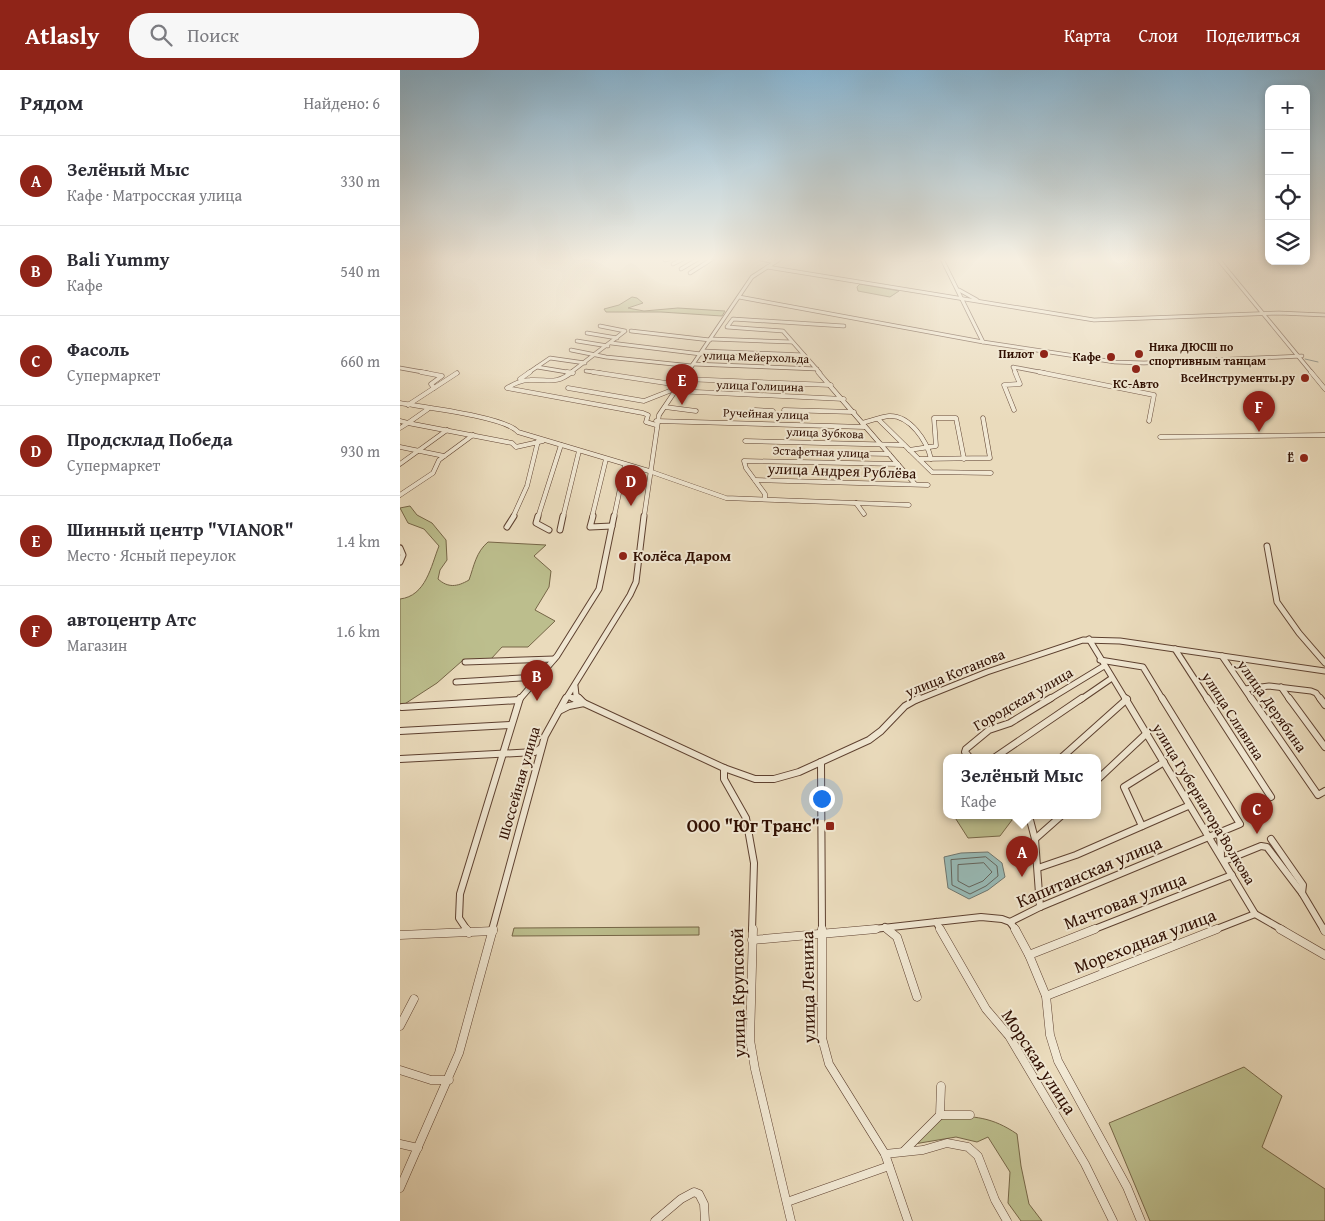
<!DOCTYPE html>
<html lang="ru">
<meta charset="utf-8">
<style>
body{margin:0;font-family:"Gentium Book Plus",serif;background:#f7f7f7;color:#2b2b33}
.controls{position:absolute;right:15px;top:15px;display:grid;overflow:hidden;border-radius:10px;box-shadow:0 2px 8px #0003}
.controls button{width:45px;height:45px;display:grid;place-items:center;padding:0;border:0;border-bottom:1px solid #e1e1e2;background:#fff;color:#2b2b33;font:25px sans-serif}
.you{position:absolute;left:421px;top:728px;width:18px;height:18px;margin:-12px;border:4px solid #fff;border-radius:50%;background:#1a73e8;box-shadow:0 0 0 8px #1a73e833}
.badge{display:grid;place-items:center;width:32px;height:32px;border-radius:50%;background:#8f2418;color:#fff;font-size:16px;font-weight:700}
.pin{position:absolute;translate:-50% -41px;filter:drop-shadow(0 1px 2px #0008)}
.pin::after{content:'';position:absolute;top:26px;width:18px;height:15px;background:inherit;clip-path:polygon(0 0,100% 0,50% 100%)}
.popup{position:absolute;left:543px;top:684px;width:158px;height:65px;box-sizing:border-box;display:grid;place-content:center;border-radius:10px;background:#fff;filter:drop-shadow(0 1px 4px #0005);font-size:16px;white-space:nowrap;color:#7c7c81}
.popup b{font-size:19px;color:#2b2b33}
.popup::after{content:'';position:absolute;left:50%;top:100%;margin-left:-10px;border:10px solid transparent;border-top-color:#fff}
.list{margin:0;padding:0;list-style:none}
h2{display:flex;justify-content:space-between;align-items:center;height:65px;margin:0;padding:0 20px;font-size:21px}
h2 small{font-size:16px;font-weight:400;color:#7c7c81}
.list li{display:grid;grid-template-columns:32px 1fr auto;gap:15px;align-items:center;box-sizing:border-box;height:90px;padding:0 20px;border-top:1px solid #e1e1e2}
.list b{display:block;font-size:19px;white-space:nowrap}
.list p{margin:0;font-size:16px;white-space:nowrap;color:#7c7c81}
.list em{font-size:16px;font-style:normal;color:#7c7c81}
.icon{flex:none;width:28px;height:28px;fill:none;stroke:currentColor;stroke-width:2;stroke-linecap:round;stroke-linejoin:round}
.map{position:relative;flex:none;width:925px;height:1151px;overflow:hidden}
header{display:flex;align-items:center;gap:30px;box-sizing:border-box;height:70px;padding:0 25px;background:#8f2418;color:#fff}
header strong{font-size:24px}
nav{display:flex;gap:28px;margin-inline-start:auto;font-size:18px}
.search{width:350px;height:45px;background:#f7f7f7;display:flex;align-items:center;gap:12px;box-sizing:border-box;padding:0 18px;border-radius:20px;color:#7c7c81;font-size:19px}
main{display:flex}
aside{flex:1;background:#fff}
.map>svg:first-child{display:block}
.green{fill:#bcbe8d;stroke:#766647}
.water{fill:#98bab6;stroke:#6e756e}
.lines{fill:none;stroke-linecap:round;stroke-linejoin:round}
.shore{stroke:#64645c;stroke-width:1}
.stream{stroke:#6e756e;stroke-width:1}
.minor-far4-casing{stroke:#5e4130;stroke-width:4.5}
.minor-far3-casing{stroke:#5e4130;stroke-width:5}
.minor-far2-casing{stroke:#5e4130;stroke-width:7}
.minor-far1-casing{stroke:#5e4130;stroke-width:8}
.minor-casing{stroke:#5e4130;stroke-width:9}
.minor-far4{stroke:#f1e8d3;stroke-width:3}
.minor-far3{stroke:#f1e8d3;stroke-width:4}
.minor-far2{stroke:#f1e8d3;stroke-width:5}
.minor-far1{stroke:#f1e8d3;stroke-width:6}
.minor{stroke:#f1e8d3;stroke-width:8}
.poi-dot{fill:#8f2418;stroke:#f1e8d3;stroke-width:2}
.labels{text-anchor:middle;stroke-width:4;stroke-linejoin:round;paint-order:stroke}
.far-poi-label{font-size:12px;font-weight:bold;fill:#2f0e01;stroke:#f1e8d3;text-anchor:end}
.far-street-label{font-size:12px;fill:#2f0e01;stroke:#f1e8d3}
.street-label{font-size:15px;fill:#2f0e01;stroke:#f1e8d3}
.poi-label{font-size:15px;font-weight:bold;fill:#2f0e01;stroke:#f1e8d3;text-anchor:start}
.near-poi-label{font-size:18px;font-weight:bold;fill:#2f0e01;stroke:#f1e8d3;text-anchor:end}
.near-street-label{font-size:18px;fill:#2f0e01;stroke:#f1e8d3}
</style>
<header>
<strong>Atlasly</strong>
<div class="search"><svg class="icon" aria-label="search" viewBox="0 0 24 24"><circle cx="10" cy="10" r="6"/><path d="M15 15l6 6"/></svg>Поиск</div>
<nav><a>Карта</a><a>Слои</a><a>Поделиться</a></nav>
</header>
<main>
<aside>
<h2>Рядом<small>Найдено: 6</small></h2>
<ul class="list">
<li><span class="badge">A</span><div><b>Зелёный Мыс</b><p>Кафе · Матросская улица</p></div><em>330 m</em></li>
<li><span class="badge">B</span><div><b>Bali Yummy</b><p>Кафе</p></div><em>540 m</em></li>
<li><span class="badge">C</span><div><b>Фасоль</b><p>Супермаркет</p></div><em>660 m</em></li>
<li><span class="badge">D</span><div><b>Продсклад Победа</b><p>Супермаркет</p></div><em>930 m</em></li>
<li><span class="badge">E</span><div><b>Шинный центр &quot;VIANOR&quot;</b><p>Место · Ясный переулок</p></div><em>1.4 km</em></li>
<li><span class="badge">F</span><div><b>автоцентр Атс</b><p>Магазин</p></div><em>1.6 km</em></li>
</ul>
</aside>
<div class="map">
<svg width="925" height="1151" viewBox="0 0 925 1151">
<rect width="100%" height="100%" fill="#eadbbc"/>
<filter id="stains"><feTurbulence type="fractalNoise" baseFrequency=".004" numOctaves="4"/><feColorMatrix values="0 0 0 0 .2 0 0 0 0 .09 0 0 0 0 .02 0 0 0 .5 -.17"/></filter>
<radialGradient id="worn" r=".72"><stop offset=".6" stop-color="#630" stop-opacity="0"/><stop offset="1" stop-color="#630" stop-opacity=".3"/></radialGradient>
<g class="green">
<polygon points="460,214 499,221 490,227 458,221 457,217"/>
<polygon points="232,227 237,228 243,233 228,238 244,241 278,238 325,241 322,246 261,242 206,242 204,239 219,235"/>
<path d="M10 436 17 445 32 453 46 470 47 490 40 500 38 509C48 518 57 517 69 510 74 496 76 482 88 472L146 475 134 486 151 501 149 517 135 540 155 551 128 577H102L91 589 62 591 37 613 0 637V529C26 526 31 496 39 476L24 459 8 453 0 438Z"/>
<polygon points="554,746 615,746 600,766 568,768"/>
<polygon points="299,857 299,865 112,866 114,858"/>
<polygon points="844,997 882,1026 862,1077 925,1119 925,1151 750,1151 709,1053"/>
<path d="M545 1046C575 1046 592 1047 617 1064L621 1096 629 1134 642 1151H621L608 1133 610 1102 588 1067 577 1072 556 1067 514 1074Z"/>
</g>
<polygon class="water" points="588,782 602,793 605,807 588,820 569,829 548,818 544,787 561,783"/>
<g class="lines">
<g class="shore">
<polygon points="586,787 597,796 598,806 586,816 570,824 552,815 551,790"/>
<polygon points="584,793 592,802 583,811 569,817 558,811 558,795"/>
</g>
<polyline class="stream" points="905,289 918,292"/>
<g class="minor-far4-casing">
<g id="minor-far4">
<polyline points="361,189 375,192"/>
<polyline points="492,189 530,189"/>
<polyline points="542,189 583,272"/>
<polyline points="818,189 912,303"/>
<polyline points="265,190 269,189"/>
<polyline points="273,194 283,189"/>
<polyline points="367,197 694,250 879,243 925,245"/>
<polyline points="281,199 298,189"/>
<polyline points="290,203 312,189"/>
<polyline points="559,220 577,230"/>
<polyline points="339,227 583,272 715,292 744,293 902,286"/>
<polyline points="231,261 310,270"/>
<polyline points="187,263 217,268"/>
<polyline points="311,269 392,272"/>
<polyline points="177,271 208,276"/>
<polyline points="211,273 301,284"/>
<polyline points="171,280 206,287 292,296"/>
<polyline points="303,281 404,285"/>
<polyline points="293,294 417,299"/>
<polyline points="137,297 173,303"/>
<polyline points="0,298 28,303"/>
<polyline points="186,301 201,303"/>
<polyline points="128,303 150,288 185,293"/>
<polyline points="170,303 225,261 200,256"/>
<polyline points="287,303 352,207 380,189"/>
<polyline points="420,303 383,261 327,257 333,249 444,256"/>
<polyline points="616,303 613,297 645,303"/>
</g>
</g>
<g class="minor-far3-casing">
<g id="minor-far3">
<polyline points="21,302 42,306 31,314 34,318"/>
<polyline points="167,302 173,303"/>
<path d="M172 302C156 315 148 309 130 310 121 310 114 314 107 318L243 343 248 345 246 352 256 355"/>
<polyline points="193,302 279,315"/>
<polyline points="418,302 515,414"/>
<polyline points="639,302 754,325 749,351"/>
<polyline points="911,302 925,319"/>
<polyline points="120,309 130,302"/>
<polyline points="284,309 431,315"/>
<polyline points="168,318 244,331 277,318"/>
<polyline points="275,321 444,329"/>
<path d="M0 333C23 337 106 347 118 362L249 401 326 428 509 435"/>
<polyline points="8,335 57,303"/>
<polyline points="265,337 296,341"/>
<polyline points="28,339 8,353 112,373 116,377 143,371"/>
<polyline points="355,340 373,341"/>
<polyline points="384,340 454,342"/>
<polyline points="614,340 604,315 620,314 615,302"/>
<polyline points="478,349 532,402 591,403"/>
<polyline points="0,351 8,353 0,358"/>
<polyline points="256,351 465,357"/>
<path d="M462 353C471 351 480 347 489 346 510 345 527 371 531 389"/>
<polyline points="760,367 925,365"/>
<polyline points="345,371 504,375"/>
<polyline points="0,377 44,386"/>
<polyline points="509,380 536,376 534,348 556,348 564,389"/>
<polyline points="440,383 489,384"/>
<polyline points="519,389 590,388 583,348"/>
<polyline points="0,394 47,360"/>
<polyline points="355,410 528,415"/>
<polyline points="0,425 33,403 39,390 73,365"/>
<polyline points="365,429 365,424 346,398 344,391 498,394"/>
<polyline points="456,433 464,444"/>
<polyline points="113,447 127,416 138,371"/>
<polyline points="138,447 161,375"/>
<polyline points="163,447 179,381"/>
<polyline points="192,447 206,389"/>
<polyline points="214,447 225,395"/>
<polyline points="244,447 259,345 288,302"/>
</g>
</g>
<g class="minor-far2-casing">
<g id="minor-far2">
<polyline points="138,446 136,453 149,460"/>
<polyline points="193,446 190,457 212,456"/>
<polyline points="107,457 114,446"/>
<polyline points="160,460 163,446"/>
<polyline points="867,476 877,532 899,563 925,593"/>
<polyline points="0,478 3,485 0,492"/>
<polyline points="689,569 726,630"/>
<polyline points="775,579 808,630"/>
<polyline points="822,586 852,630"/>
<polyline points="700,590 743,597 763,630"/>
<polyline points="65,592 154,589"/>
<polyline points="56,612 139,607"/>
<polyline points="175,616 176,625 181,630"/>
<polyline points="881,617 890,630"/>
<polyline points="845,619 869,616 911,621 916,623 921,630"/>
<polyline points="168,626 176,630"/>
<polyline points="119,630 157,586 199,519 214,446"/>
<polyline points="165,630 230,525 236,512 244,446"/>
<polyline points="517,630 587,602 683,570 720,571 925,601"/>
<polyline points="648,630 704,596"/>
<polyline points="680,630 712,608"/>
</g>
</g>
<g class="minor-far1-casing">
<g id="minor-far1">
<polyline points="173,628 324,698 355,709 374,709 399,702 469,670 481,661 505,636 519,628"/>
<polyline points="725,628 855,844 883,860"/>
<polyline points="807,628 871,727"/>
<polyline points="851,628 918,725 925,721"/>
<polyline points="889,628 925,677"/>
<polyline points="920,628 925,635"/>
<polyline points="2,637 119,630"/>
<polyline points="159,641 169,636 184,633 179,628"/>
<polyline points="0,661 110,655"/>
<polyline points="570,688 565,682 566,679 589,660 610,653 651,628"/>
<polyline points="594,688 682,628"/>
<polyline points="661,688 727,629"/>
<polyline points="0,689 135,682 141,678"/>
<polyline points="421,692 422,860"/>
<polyline points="324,698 324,709 346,748 354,793 352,860"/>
<polyline points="697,710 747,663"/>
<polyline points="629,746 635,769 640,837"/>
<polyline points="742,756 724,717 764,692"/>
<polyline points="820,764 821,785"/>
<polyline points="635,769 661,746"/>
<polyline points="871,769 903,815 902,823 924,860"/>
<polyline points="824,791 861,776 867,777 902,823"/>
<polyline points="638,798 676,785 788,736"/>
<polyline points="536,852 541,860"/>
<polyline points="610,852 640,837 840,754 762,628"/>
<polyline points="485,857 489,860"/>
<polyline points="67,860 59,848 60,824 120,628"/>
<polyline points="92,860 145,666 166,628"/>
<polyline points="465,860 581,847 602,849 610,852 616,860"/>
<polyline points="692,860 832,805"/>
<polyline points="814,860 855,844"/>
</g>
</g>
<g class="minor-casing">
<g id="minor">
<polyline points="66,859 69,863"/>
<polyline points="353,859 350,970 355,999 391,1151"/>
<polyline points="422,859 422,968 429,994 485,1084 508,1151"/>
<polyline points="487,859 497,867 517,927"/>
<polyline points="540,859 586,939 609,966 685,1094 713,1151"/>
<polyline points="615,859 629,885 646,926 650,965 658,991 727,1117 741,1151"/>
<polyline points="880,859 925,885"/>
<polyline points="924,859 925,861"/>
<polyline points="0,865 93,861"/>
<polyline points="352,870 476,859"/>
<polyline points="629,885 695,859"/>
<polyline points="646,926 817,859"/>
<polyline points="0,956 14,929"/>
<polyline points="0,1000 31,1010 49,1010"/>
<polyline points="540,1045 570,1045"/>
<polyline points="0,1074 18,1078"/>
<polyline points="504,1081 540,1045 541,1016"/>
<polyline points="485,1084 523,1080 547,1073 568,1077 578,1086 595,1130 607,1151"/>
<polyline points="0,1118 59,983 93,859"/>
<polyline points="387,1132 489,1096"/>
<polyline points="255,1151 281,1129 294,1122 299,1124 304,1134 305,1151"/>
</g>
</g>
<use href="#minor-far4" class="minor-far4"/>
<use href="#minor-far3" class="minor-far3"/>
<use href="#minor-far2" class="minor-far2"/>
<use href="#minor-far1" class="minor-far1"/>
<use href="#minor" class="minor"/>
</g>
<linearGradient id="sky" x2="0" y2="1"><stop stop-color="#88b6d4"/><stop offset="0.54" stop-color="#f6efe1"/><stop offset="1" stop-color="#f6efe1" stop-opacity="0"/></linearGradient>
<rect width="925" height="350" fill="url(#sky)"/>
<g class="poi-dot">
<circle cx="644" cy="284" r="5"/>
<circle cx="739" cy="284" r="5"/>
<circle cx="711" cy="287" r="5"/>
<circle cx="736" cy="299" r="5"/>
<circle cx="905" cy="308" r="5"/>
<circle cx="904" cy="388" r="5"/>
<circle cx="223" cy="486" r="5"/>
<rect x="425" y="751" width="10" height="10" rx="2.5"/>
</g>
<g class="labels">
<g class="far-poi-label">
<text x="749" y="281" text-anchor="start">Ника ДЮСШ по<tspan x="749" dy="14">спортивным танцам</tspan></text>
<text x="634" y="288">Пилот</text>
<text x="701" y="291">Кафе</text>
<text x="895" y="312">ВсеИнструменты.ру</text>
<text x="736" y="318" text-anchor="middle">КС-Авто</text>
<text x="894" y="392">Ё</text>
</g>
<g class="far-street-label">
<text transform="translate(356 287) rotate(2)" y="4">улица Мейерхольда</text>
<text transform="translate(360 316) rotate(2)" y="4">улица Голицина</text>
<text transform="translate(366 344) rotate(2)" y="4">Ручейная улица</text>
<text transform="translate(425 363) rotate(2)" y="4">улица Зубкова</text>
<text transform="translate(421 382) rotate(2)" y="4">Эстафетная улица</text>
</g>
<g class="street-label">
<text transform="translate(442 401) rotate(2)" y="5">улица Андрея Рублёва</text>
<text transform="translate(555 603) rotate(-22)" y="5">улица Котанова</text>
<text transform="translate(623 629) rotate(-30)" y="5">Городская улица</text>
<text transform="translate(872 636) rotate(55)" y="5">улица Дерябина</text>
<text transform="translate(833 646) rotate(57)" y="5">улица Сливина</text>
<text transform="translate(119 713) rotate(-74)" y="5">Шоссейная улица</text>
<text transform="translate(804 734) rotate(59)" y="5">улица Губернатора Волкова</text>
</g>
<g class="poi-label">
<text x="233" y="491">Колёса Даром</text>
</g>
<g class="near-poi-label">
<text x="420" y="762">ООО "Юг Транс"</text>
</g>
<g class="near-street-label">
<text transform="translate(689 802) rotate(-23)" y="6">Капитанская улица</text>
<text transform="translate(725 831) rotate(-21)" y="6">Мачтовая улица</text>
<text transform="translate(745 871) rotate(-21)" y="6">Мореходная улица</text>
<text transform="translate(408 917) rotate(-91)" y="6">улица Ленина</text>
<text transform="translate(338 923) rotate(-91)" y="6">улица Крупской</text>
<text transform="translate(639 992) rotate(57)" y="6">Морская улица</text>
</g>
</g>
<rect width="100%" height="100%" filter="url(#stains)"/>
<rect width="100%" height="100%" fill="url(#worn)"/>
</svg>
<div class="controls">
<button>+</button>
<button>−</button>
<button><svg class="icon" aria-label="locate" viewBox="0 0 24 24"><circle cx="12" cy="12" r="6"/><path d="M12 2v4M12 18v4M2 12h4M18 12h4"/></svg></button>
<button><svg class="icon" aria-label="layers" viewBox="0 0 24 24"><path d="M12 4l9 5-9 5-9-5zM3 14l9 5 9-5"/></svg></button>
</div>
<div class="you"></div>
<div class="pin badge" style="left:622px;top:807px">A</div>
<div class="popup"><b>Зелёный Мыс</b>Кафе</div>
<div class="pin badge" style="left:137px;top:631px">B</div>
<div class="pin badge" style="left:857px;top:764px">C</div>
<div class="pin badge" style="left:231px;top:436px">D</div>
<div class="pin badge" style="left:282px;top:335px">E</div>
<div class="pin badge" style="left:859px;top:362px">F</div>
</div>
</main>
